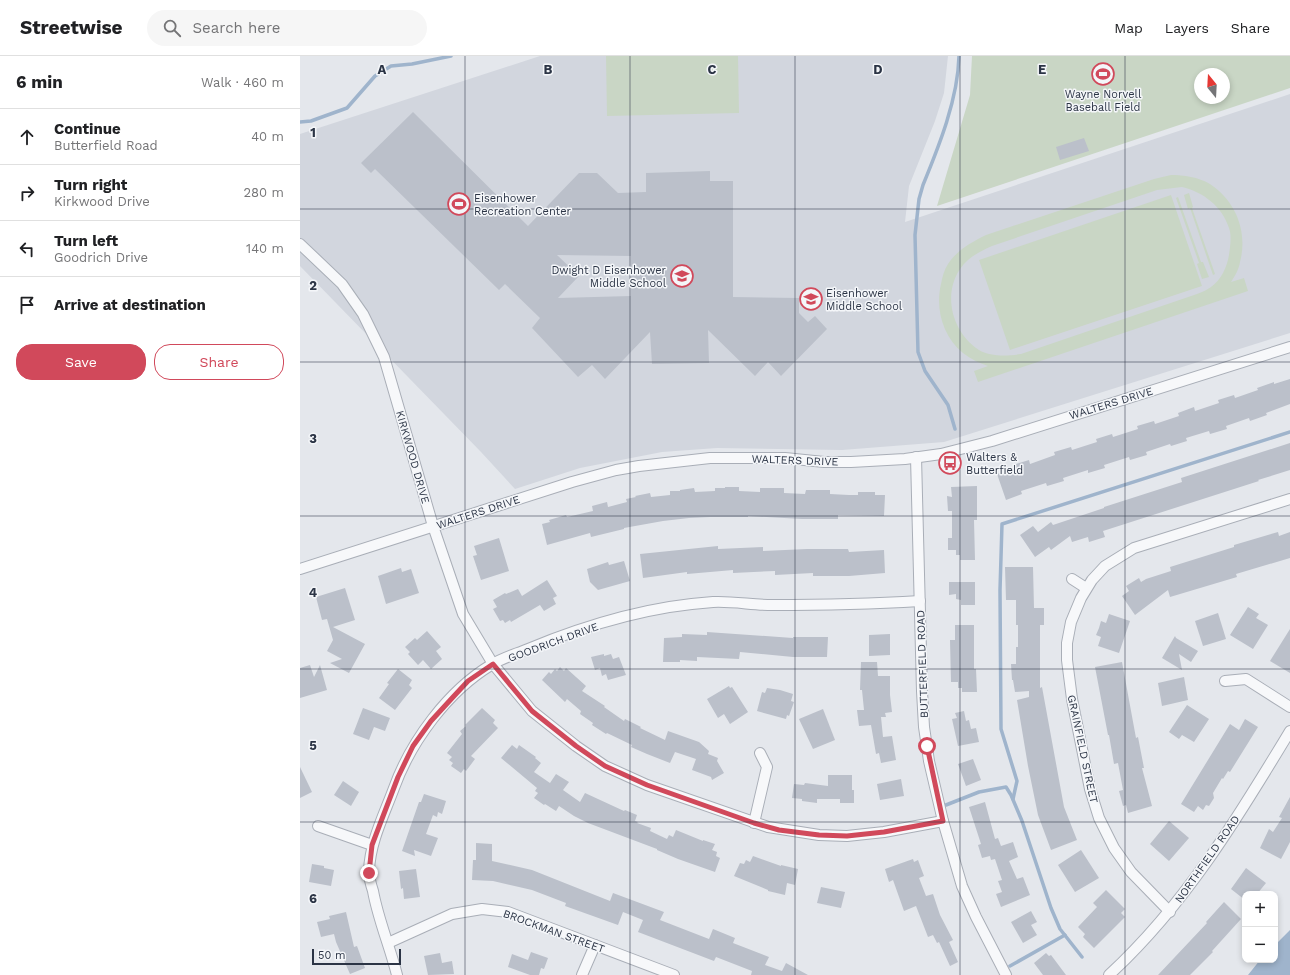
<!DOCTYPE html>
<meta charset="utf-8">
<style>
body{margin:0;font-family:"Work Sans",sans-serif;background:#f6f6f6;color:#202124}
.controls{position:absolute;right:12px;bottom:12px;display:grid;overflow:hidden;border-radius:8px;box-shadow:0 2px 6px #0003}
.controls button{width:36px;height:36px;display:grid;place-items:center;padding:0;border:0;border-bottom:1px solid #e0e0e0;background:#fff;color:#202124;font:20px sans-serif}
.compass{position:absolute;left:894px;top:12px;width:36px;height:36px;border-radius:50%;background:#fff;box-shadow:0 2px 6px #0003;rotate:342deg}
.scale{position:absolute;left:12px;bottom:10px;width:89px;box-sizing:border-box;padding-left:4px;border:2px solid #2b3445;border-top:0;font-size:11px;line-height:14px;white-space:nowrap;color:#2b3445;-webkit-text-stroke:3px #f4f6f9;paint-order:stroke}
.stop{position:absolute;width:12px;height:12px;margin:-9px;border:3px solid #d1495b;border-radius:50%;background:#fff}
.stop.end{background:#d1495b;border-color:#fff;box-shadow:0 1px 4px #0008}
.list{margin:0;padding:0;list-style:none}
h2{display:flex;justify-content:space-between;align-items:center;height:52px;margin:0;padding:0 16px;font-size:17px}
h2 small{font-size:13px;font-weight:400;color:#757577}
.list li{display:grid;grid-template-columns:26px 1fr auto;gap:12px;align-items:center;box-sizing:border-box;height:56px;padding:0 16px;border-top:1px solid #e0e0e0}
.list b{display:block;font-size:15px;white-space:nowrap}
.list p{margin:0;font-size:13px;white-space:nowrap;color:#757577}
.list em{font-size:13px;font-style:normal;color:#757577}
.actions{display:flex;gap:8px;padding:12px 16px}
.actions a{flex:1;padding:9px 0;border:1px solid #d1495b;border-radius:16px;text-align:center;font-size:14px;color:#d1495b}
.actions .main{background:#d1495b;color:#fff}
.icon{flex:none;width:22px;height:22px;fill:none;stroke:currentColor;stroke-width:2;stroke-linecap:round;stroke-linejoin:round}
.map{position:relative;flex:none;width:990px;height:919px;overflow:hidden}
header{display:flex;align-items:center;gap:24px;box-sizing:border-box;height:56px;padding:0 20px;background:#fff;border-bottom:1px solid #e0e0e0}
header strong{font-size:19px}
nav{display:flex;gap:22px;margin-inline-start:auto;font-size:14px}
.search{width:280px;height:36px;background:#f6f6f6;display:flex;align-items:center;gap:10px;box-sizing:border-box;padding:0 14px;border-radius:22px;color:#757577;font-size:15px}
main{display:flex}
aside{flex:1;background:#fff}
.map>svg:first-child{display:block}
.built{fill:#d2d6de}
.green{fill:#c9d6c5;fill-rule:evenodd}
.water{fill:#9fb4cc}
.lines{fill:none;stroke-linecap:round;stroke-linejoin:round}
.stream{stroke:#9fb4cc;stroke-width:3.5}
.building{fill:#bbc0ca;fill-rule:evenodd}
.minor-casing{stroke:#a9aeb7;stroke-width:12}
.minor{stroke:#f7f8fa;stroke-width:10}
.route{stroke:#d1495b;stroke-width:5}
.grid{fill:none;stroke:#2b3445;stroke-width:1;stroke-opacity:0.55}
.labels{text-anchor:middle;stroke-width:3;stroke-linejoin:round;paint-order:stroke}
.poi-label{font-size:11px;fill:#2b3445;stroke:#f4f6f9;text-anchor:start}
.street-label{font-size:11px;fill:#2b3445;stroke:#f4f6f9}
.grid-label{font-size:13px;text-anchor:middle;font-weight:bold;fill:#2b3445;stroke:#f4f6f9;stroke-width:3;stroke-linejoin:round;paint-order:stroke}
</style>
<header>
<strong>Streetwise</strong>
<div class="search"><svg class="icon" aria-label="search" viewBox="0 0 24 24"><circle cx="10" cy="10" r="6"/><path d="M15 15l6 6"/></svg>Search here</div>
<nav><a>Map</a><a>Layers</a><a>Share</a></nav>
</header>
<main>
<aside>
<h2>6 min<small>Walk · 460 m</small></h2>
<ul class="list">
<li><svg class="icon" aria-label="ahead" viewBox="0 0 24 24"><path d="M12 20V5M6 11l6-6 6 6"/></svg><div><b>Continue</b><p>Butterfield Road</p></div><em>40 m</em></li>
<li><svg class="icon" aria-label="right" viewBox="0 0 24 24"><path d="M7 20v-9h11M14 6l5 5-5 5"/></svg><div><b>Turn right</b><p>Kirkwood Drive</p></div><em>280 m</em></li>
<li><svg class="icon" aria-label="left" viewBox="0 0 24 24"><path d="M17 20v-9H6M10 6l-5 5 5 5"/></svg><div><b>Turn left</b><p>Goodrich Drive</p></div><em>140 m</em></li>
<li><svg class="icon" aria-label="arrive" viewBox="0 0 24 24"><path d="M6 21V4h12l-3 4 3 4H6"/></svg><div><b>Arrive at destination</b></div></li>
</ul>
<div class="actions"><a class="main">Save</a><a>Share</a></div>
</aside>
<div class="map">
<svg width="990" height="919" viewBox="0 0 990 919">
<rect width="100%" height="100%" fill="#e4e7ec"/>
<polygon class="built" points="240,0 648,0 644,37 635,65 609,130 605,166 990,38 990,277 644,386 542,394 417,392 362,396 280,412 215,433 181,396 0,210 0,78"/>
<g class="green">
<polygon points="306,0 438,0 439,57 307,60"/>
<path d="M672 0H990V32L637 150 670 39ZM900 18H924V42H900Z"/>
<path d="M871 119C884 119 898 121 910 128 936 145 948 176 940 206 939 213 935 220 931 226L944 222 948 235 678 326 674 315 688 310C679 307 671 303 663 297 643 281 635 253 641 228 642 222 644 214 648 208 657 194 672 186 686 179L854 123ZM882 131C903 136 922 150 929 172 932 180 930 191 929 199 927 211 921 224 911 231 907 234 902 236 897 238L721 298C709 300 690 301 679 294 649 275 640 229 668 204 675 198 683 194 692 190L857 134Z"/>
<polygon points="889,137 893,151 892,152 915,218 913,219 890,152 888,153 884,139"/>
<polygon points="871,139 902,230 710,294 679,204"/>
<polygon points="878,141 901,206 903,206 909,221 902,223 897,208 899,207 876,142"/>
</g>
<polygon class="water" points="990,874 990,919 948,919 960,904 975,904 975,889"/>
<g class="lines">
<g class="stream">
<polyline points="0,66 11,65 47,52 75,20 91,10 112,8 151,0"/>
<path d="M655 373 648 349 625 315 618 296 615 179 619 143 623 129C639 90 658 43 659 0"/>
<polyline points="713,743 717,725 701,673 700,534 702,468 990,376"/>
<polyline points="646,749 679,736 706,731 711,739 722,765 751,852 760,873 782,901"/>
<polyline points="710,910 765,879"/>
</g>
</g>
<g class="building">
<path d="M113 56 228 170 279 117H297L318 137 346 136V117L410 115V125H433V241L499 242V257L508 266 515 260 527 273 481 320 468 306 455 320 408 274 409 307 352 308 350 276 305 323 292 309 278 321 232 272 240 262 205 228 199 234 75 113 71 117 61 107ZM257 199 331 200V240L258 242 279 220Z"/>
<polygon points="784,82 789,95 760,104 756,91"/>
<polygon points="990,323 990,348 966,357 967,359 950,365 949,362 926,370 927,373 910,378 909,375 886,382 887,385 871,390 870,388 846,396 847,399 830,404 829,401 804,409 805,412 788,417 788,414 763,422 764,425 747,430 746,427 721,435 722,438 706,444 697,418 714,412 713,409 729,404 730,408 755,399 754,396 771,391 772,394 797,386 796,383 812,378 813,381 838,373 837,370 854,365 855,368 879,360 878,357 894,351 895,355 919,347 918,344 934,339 935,342 958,334 957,332 974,326 974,328"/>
<polygon points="990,387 990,414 958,424 959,425 803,475 805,481 789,486 788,481 772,486 770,480 751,494 749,491 735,501 720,479 733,470 738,476 751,466 753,469 804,452 804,451 882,426 881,422"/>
<polygon points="677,430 677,464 674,464 675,504 660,504 660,499 656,499 656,494 648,494 648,482 652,482 652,455 648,455 647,440 652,441 651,431"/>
<polygon points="425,431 439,431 439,435 460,436 460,432 484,432 484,437 505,438 506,434 530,434 530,438 549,439 558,439 558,436 575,436 575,439 585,439 584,460 538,459 538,463 502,463 448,460 448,461 410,461 389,462 363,465 324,472 324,473 291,481 290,477 247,489 242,468 250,466 249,464 266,459 267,461 293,455 292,450 307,446 308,451 327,446 326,443 336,441 335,440 350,437 351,441 370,439 370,435 380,435 380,434 394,432 395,436 415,435 415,432 425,432"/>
<polygon points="978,476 979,480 990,476 990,502 936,518 937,521 870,541 868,534 835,559 822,540 829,535 826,530 839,522 841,526 846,523 871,515 870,511 934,491 934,489"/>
<polygon points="199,482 209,515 181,524 173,500 177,499 174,490"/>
<polygon points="418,490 418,493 463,491 463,495 507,493 548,493 549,496 584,494 585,517 549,520 513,520 513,517 475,519 475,515 433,517 433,514 387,518 387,516 343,522 340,498"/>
<polygon points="324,505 330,525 298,534 290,526 287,513 308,506 309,509"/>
<polygon points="705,511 733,511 734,552 744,552 744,569 740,569 740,632 742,631 764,751 777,784 751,794 738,759 728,710 717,644 729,641 729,635 715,636 713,624 712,624 711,608 716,608 716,591 718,591 718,569 716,569 716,544 706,544"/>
<polygon points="101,512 102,516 111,513 119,537 86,548 78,520"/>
<polygon points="247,524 257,540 253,542 256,548 244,555 240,549 211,566 210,564 205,567 203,564 200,565 193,553 197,551 193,544 205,537 206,538 218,533 222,540"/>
<polygon points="649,526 675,526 675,549 661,549 661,544 656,543 656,538 649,539"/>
<polygon points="45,532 55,564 33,571 65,588 49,617 30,607 42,603 27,595 33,584 27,563 22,564 16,541"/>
<polygon points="948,551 959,558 956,562 968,569 953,593 930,579"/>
<polygon points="918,557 926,583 903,590 895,565"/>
<polygon points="809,558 830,565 819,597 798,590 801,581 796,579 799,572 801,565 806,567"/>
<polygon points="655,569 674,569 674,613 676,613 677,636 662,636 662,632 658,632 658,626 651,626 650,584 655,584"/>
<polygon points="990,573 990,617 970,605"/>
<polygon points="127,575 141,591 136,595 142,603 131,613 123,604 118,609 108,598 110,596 105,591 115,582 117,584"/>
<polygon points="407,576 493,582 493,581 528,581 527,601 493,601 440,596 439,603 397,601 397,605 380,604 380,606 363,606 364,582 382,581 382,578 407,579"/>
<polygon points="590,578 590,599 569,600 569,579"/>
<polygon points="875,580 876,582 898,595 891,606 879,598 882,614 862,602"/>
<polygon points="304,598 304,600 311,598 313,603 319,601 326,619 308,624 306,618 302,620 300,612 295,614 291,601"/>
<polygon points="561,606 577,606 578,620 590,620 590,639 592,656 585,657 586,661 581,661 583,681 592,680 596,704 581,707 579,697 576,698 571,669 559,670 557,654 564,654 562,634 560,634"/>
<polygon points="822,606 836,682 838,681 844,712 842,712 852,750 828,757 826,749 823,750 819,735 823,734 818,707 814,708 809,679 808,679 795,611"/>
<polygon points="10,609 14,621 20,609 27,634 0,642 0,612"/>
<polygon points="260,611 264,615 266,612 286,630 282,635 305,650 304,651 324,665 325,663 341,671 340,672 365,684 368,675 399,686 409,695 408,698 418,702 417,705 424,717 412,724 411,721 392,714 396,703 375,696 370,707 347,698 331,691 332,689 307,677 306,678 292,669 293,667 280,658 281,655 267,643 265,646 242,624 249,616 251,618 255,613 257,615"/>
<polygon points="98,613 112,624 109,629 112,632 95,654 79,642 89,628 87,627"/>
<polygon points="884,621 888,644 862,650 858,627"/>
<polygon points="429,630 430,632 432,631 448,656 430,668 424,658 418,662 407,643"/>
<polygon points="467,632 480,634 493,638 491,645 494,646 489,660 487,659 486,663 457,655 462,636 465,637"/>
<polygon points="887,649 909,663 894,686 882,679 879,683 869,676"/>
<polygon points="63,652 90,662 85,675 74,671 69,684 53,678"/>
<polygon points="182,652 195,664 193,667 198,672 171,700 175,703 166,715 164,713 161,717 151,710 153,707 149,704 152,701 147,697 162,678 160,675 166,670 165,669"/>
<polygon points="523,653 535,684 513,693 499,663"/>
<polygon points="664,655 666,665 669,664 671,673 676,672 679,686 658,690 652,663 657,662 655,657"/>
<polygon points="945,663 958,671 930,716 928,715 923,723 922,722 913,737 914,742 909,750 906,749 903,754 898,750 894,756 881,748 930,668 939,674"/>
<polygon points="212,689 217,693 219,689 236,701 235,702 241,707 234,716 250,727 256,718 269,726 263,734 280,746 285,737 324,755 325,754 337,759 335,765 338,766 337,767 351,772 350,775 367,783 369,779 373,781 376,774 403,785 403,784 415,788 412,794 417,796 416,800 420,802 415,816 378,803 357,794 357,793 288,767 274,760 259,750 256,755 245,748 244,749 234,742 238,737 235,735 237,732 201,702"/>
<polygon points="673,703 681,724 666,730 658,708"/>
<polygon points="0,711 12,736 0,742"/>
<polygon points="528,719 552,719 552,734 554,734 554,747 540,747 540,743 517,743 517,747 502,745 502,743 492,742 494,728 504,729 505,727 528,730"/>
<polygon points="601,723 604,740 580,744 577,728"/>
<polygon points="43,725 59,736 51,750 34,739"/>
<polygon points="124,738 146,745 142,758 138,756 137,761 133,759 126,778 138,782 131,800 114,794 115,800 102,795 119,746 121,746"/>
<polygon points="990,741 990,786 981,803 960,792 969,773 973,776 982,762 979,761"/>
<polygon points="685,746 695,783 698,782 701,790 713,786 718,801 709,805 717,823 723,821 730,839 701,851 696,838 702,836 698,825 702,824 695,803 691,804 690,800 682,802 678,789 681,788 669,751"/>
<polygon points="869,765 889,782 869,805 850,788"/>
<polygon points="176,787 192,788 192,805 232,814 310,845 313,837 364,856 360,864 409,883 413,873 435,882 433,887 469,901 465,909 482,915 486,907 508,919 451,919 452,915 416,901 414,905 338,876 343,864 323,856 318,869 265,850 266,847 232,834 193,825 172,824 173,804 176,804"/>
<polygon points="781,794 799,822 775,836 758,809"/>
<polygon points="453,800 481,810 481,809 498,813 495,829 487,827 485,839 468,835 468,834 434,820 440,807 444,808 446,804 450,806"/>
<polygon points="613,803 614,806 618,804 624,820 619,822 626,840 633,838 640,859 653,884 649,886 658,906 650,910 639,886 637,887 633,879 628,881 616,850 604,855 593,824 589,826 585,813"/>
<polygon points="12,808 24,810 24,812 34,814 31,830 9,826"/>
<polygon points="946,812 966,827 957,838 945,838 945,844 931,833"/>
<polygon points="116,813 120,841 104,843 103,832 101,833 99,815"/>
<polygon points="521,831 545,836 541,852 517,847"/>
<polygon points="806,834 825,853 821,857 825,861 794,892 783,881 785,878 778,871 797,851 793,847"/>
<polygon points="924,846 941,863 912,895 913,896 890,919 858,919 907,867 906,866"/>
<polygon points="731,855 737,866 731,869 737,879 723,887 711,866"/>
<polygon points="46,856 54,891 57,890 65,912 50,918 36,886 34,878 21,881 17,866 30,863 29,860"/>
<polygon points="231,896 248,902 244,913 241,912 239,919 230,919 208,911 212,898 228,904"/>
<polygon points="140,897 142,907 152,905 154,918 128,919 124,900"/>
<polygon points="746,897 749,900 751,899 766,919 743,919 734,907"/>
</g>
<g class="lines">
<g class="minor-casing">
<g id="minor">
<polyline points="0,188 42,228 63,258 84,301 133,470 163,558 193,608 232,655 276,690 305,710 347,729 468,771 519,779 547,780 584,776 643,765"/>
<polyline points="616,401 622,635 624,671 629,705 643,765 662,830 676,861 706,919"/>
<polyline points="0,513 272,426 316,414 339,410 410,402 485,402 524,406 551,406 605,403 641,398 692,385 990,291"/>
<polyline points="772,523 786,532"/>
<polyline points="925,625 946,623 990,651"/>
<polyline points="454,767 467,711 460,697"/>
<polyline points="18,770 72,789"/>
<polyline points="870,856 831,816 814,792 799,762 790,733 772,643 767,604 767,587 771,566 781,542 792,524 805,510 834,492 990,443"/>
<polyline points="88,887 152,858 182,853 208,856 374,919"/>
<path d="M97 919C90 891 78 863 73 835 71 829 69 822 69 815 70 786 84 759 94 732 111 685 148 635 191 609 202 602 216 598 228 593 286 569 350 550 413 546 432 545 453 549 472 549 521 549 570 548 620 545"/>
<polyline points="282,919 295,889"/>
<path d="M809 919C885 849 937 763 990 675"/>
</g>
</g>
<use href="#minor" class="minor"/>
</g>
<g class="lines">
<polyline class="route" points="69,817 72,789 98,721 113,690 131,665 154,640 168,625 193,608 232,655 276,690 305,710 347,729 454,767 479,774 519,779 547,780 584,776 643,765 627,690"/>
</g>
<path class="grid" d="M165 0V919M330 0V919M495 0V919M660 0V919M825 0V919M0 153H990M0 306H990M0 460H990M0 613H990M0 766H990"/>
<defs>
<g id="stadium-ring" transform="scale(1.15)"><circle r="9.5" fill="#f4f6f9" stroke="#d1495b" stroke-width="1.5"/><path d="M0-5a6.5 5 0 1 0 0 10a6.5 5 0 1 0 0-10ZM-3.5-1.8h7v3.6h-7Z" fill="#d1495b"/></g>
<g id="school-ring" transform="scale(1.15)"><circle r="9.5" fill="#f4f6f9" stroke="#d1495b" stroke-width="1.5"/><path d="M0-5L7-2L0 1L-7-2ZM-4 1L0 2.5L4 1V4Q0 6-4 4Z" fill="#d1495b"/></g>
<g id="bus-ring" transform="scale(1.15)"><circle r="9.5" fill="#f4f6f9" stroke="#d1495b" stroke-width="1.5"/><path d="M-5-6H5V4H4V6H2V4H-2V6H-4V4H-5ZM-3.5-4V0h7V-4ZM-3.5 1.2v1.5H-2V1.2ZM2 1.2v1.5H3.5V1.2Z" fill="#d1495b"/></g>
</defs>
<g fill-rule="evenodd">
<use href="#stadium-ring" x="803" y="18"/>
<use href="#stadium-ring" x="159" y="148"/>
<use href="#school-ring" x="382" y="220"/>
<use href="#school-ring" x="511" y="243"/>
<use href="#bus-ring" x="650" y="407"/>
</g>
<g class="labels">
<g class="poi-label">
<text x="803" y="42" text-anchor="middle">Wayne Norvell<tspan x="803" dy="13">Baseball Field</tspan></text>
<text x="174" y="146">Eisenhower<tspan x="174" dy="13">Recreation Center</tspan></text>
<text x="366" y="218" text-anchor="end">Dwight D Eisenhower<tspan x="366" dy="13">Middle School</tspan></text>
<text x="526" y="241">Eisenhower<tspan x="526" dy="13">Middle School</tspan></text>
<text x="666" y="405">Walters &amp;<tspan x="666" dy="13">Butterfield</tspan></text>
</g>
<g class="street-label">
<text transform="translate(811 347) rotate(-17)" y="4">WALTERS DRIVE</text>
<text transform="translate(113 401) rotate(74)" y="4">KIRKWOOD DRIVE</text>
<text transform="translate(495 404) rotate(2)" y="4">WALTERS DRIVE</text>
<text transform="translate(178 456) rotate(-18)" y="4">WALTERS DRIVE</text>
<text transform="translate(253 586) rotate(-20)" y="4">GOODRICH DRIVE</text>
<text transform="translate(622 608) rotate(-92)" y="4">BUTTERFIELD ROAD</text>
<text transform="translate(783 693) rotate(78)" y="4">GRAINFIELD STREET</text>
<text transform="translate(907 803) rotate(-55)" y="4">NORTHFIELD ROAD</text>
<text transform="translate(254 875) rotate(20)" y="4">BROCKMAN STREET</text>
</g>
</g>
<g class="grid-label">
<text x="82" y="18">A</text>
<text x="248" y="18">B</text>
<text x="412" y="18">C</text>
<text x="578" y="18">D</text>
<text x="742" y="18">E</text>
<text x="13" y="81">1</text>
<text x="13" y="234">2</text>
<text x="13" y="387">3</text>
<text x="13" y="541">4</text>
<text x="13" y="694">5</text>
<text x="13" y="847">6</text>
</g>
</svg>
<div class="controls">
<button>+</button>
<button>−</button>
</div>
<svg class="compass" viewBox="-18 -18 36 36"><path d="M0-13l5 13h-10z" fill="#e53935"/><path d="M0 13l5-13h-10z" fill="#757577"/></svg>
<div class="scale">50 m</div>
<div class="stop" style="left:627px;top:690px"></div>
<div class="stop end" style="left:69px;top:817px"></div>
</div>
</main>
